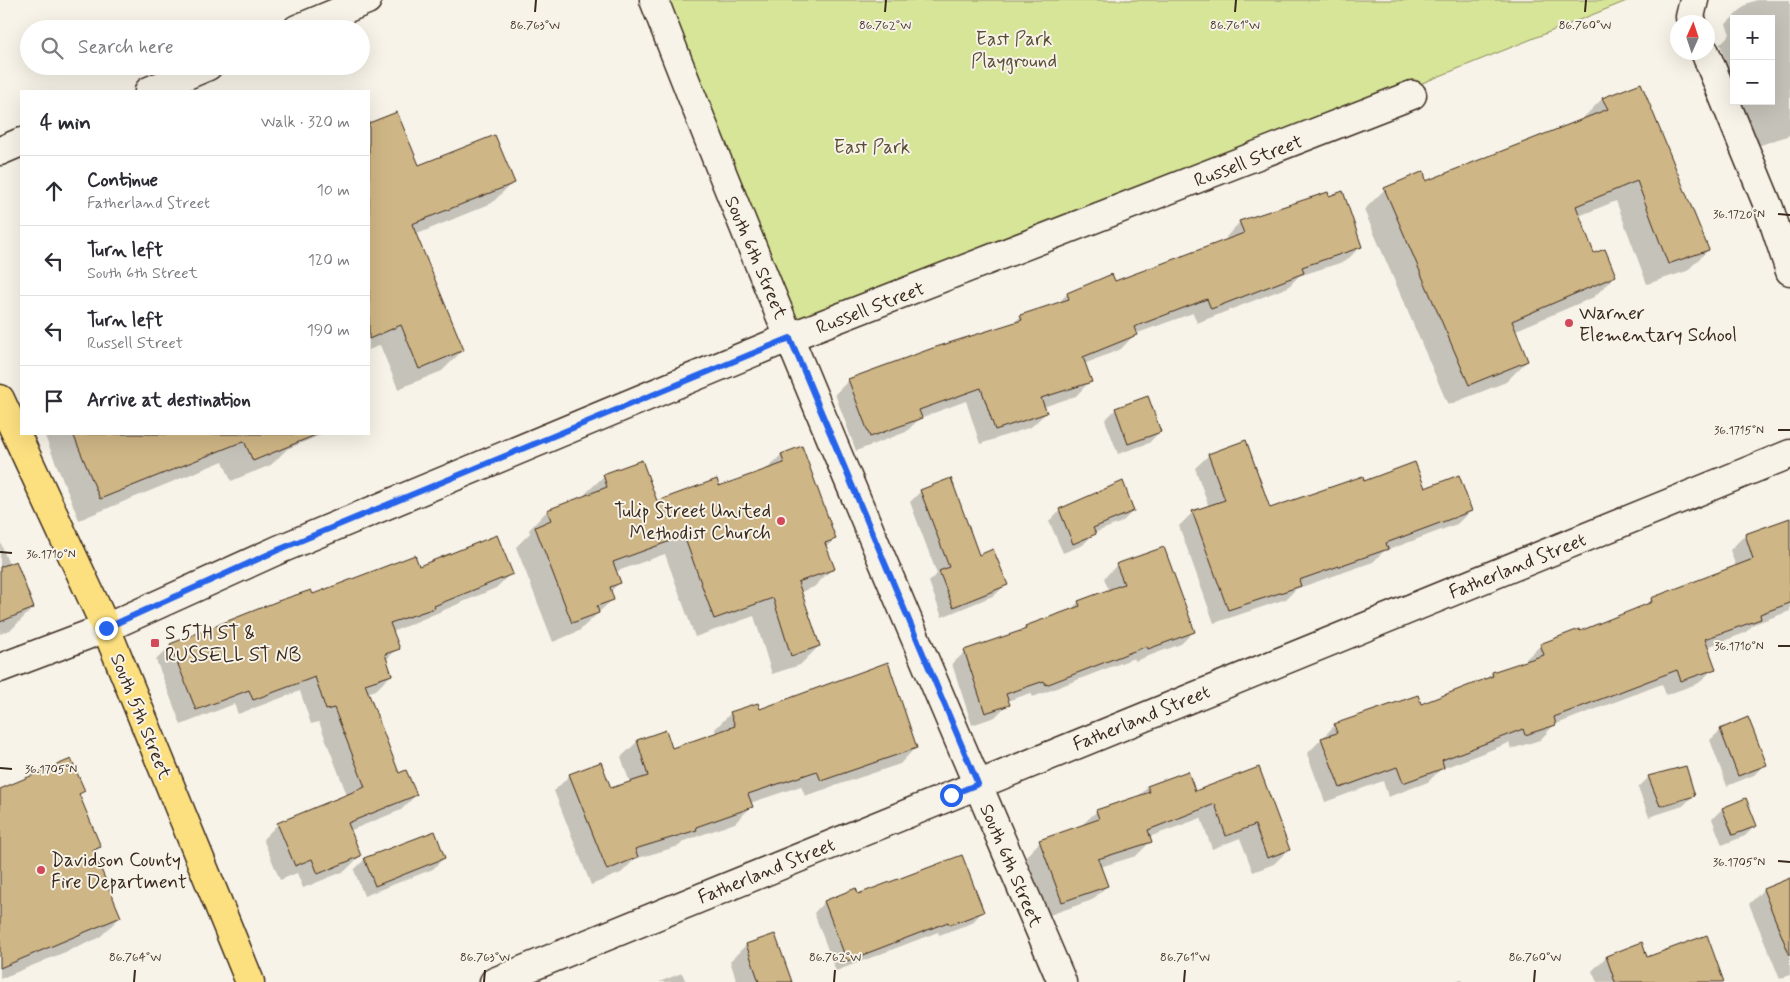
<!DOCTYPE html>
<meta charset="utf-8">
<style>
body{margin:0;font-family:Mynerve,sans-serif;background:#f7f7f7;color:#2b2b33}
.controls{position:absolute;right:15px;top:15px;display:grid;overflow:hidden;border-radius:0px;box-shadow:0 5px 20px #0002}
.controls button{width:45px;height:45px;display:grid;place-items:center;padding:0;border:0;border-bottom:1px solid #e1e1e2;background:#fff;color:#2b2b33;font:25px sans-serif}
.compass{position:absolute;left:1670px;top:15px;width:45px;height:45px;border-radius:50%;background:#fff;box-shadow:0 5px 20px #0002;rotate:3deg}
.stop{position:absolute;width:15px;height:15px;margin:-11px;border:4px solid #2563eb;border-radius:50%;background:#fff}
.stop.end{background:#2563eb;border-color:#fff;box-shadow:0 1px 5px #0008}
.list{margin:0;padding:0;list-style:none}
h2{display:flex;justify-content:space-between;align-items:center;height:65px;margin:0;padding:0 20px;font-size:21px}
h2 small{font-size:16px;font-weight:400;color:#7c7c81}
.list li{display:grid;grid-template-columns:32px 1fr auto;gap:15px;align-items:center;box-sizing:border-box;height:70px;padding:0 20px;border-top:1px solid #e1e1e2}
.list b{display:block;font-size:19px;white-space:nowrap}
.list p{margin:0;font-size:16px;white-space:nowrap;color:#7c7c81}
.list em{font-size:16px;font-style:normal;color:#7c7c81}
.icon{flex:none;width:28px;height:28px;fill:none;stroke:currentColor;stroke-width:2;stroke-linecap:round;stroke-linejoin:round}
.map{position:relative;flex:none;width:1790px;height:982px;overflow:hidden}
.search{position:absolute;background:#fff;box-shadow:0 5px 20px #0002;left:20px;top:20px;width:350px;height:55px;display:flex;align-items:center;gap:12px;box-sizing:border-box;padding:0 18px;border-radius:28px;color:#7c7c81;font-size:19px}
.panel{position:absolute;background:#fff;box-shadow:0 5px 20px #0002;left:20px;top:90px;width:350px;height:345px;border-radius:0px}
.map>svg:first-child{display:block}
.green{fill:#d7e598;stroke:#89885b}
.shadow{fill:#0003}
.building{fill:#cfb686;stroke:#3b2a1e}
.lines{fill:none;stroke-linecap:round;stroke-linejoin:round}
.minor-casing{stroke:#3b2a1e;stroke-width:31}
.major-casing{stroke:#3b2a1e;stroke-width:31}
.minor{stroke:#f7f3e8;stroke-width:28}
.major{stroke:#fce080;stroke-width:28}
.route{stroke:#2563eb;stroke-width:6}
.ticks{fill:none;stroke:#3b2a1e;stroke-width:2}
.poi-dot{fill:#d1495b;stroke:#f7f3e8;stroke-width:2}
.labels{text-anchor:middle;stroke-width:4;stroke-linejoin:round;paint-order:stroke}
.park-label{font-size:19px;fill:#5a4f36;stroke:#f7f3e8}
.street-label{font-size:19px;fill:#3b2a1e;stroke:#f7f3e8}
.poi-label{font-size:19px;fill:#3b2a1e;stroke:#f7f3e8;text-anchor:start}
.ticks-label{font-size:12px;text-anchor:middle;fill:#3b2a1e;stroke:#f7f3e8;stroke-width:4;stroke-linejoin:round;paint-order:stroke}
</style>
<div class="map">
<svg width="1790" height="982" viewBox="0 0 1790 982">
<rect width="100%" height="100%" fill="#f7f3e8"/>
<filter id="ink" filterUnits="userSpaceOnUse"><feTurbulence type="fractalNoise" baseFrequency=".02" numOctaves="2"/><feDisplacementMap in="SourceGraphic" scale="10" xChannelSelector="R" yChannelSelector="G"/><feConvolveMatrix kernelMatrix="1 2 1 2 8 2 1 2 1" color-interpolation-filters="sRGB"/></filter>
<g filter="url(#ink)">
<polygon class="green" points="656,0 1629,0 790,337"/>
<g class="shadow">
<polygon points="1757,0 1790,0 1790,135 1755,147 1739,101 1771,101 1771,19 1734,19 1734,85 1720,44 1730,34 1726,24 1748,3"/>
<polygon points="1640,84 1708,250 1687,271 1647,284 1616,201 1579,216 1593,254 1615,276 1594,297 1514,331 1527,361 1506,382 1448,405 1364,210 1385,189 1426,183 1581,120 1602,99"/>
<polygon points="396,113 418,167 513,182 492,203 415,235 463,350 442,371 398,389 380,345 369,350 369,125"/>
<polygon points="1240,222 1361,246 1346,261 1299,276 1288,287 1197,323 1193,313 1135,334 1121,349 1084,364 1090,381 1076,396 1043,407 1046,413 1031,427 980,444 966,401 920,418 906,432 856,451 835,394 849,380 1013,324 1021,316 1057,304 1067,294 1114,283 1227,241 1226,237"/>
<polygon points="1116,409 1159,432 1149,443 1118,454 1105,420"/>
<polygon points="44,434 323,434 287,449 271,465 231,481 223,461 79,520"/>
<polygon points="781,455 835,539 826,547 833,568 814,587 801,592 819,646 800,665 772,674 754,616 695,637 665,554 615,572 619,583 610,592 613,599 579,631 553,642 516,547 530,533 529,530 547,511 585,497 585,494 604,476 656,503 719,487 766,470"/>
<polygon points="1209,455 1269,509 1364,483 1471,510 1457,524 1383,552 1373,562 1296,589 1286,599 1214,623 1179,526 1193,512 1209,507 1195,468"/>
<polygon points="921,491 1006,584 995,595 942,617 929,582 937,574 910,502"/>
<polygon points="1060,510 1133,511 1122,522 1094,533 1083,545 1063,553 1049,521"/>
<polygon points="1790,519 1790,611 1754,624 1745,633 1707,647 1714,668 1699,683 1666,695 1662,684 1554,725 1540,740 1511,749 1509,743 1441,769 1428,782 1388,797 1383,781 1325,802 1307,754 1335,725 1420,706 1485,680 1492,673 1527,662 1526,659 1541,645 1579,633 1643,607 1652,599 1736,567 1730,550 1745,535"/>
<polygon points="0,541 9,565 33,608 12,629 0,634"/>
<polygon points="1117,565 1194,631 1181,644 1135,661 1134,658 1033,697 1031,693 1007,701 1008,704 995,717 972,725 952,664 965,652 1020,633 1026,627 1069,611 1079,602 1109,591 1104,578"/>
<polygon points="419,568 511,573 496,588 392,632 398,648 386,660 391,675 376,690 367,693 398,775 416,795 401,810 349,831 360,856 345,871 303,888 297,873 280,880 263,839 278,824 347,795 319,722 311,724 300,691 238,714 234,704 181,725 156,660 171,645 312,595"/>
<polygon points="759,711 916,747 900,764 805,796 801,786 750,803 751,807 735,823 684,841 679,846 635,859 621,873 591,885 554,791 570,775 610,789 630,783 621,757 638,741 671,750 716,734 715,729 731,713"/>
<polygon points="1721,730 1765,764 1754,775 1727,786 1710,740"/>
<polygon points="1258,769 1289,849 1274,864 1253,872 1240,838 1212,849 1201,818 1149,837 1150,842 1136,856 1100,867 1107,886 1092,900 1047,916 1026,856 1040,842 1082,825 1097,811 1137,798 1148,787 1194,792"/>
<polygon points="1649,777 1694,795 1683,806 1649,817 1638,788"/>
<polygon points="0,790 83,791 78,796 100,847 93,853 120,917 99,938 0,979"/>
<polygon points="1722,809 1755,826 1745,836 1722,845 1712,819"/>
<polygon points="444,858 433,869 364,896 354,870 365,859"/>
<polygon points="1790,879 1790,975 1780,979 1749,904 1763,890"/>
<polygon points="857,896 982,912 972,923 939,935 938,932 836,971 814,913 824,902"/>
<polygon points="774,935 791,982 737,982 730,961 746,945"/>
<polygon points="1641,944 1646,958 1723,982 1597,982 1592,971 1606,957"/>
<polygon points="682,973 686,982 659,982"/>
<polygon points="1461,979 1463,982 1453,982"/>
</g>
<g class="building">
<polygon points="1641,83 1709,250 1668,264 1637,181 1576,206 1594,253 1605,249 1616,276 1512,321 1528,361 1469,385 1384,188 1424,171 1426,181 1608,109 1602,98"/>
<polygon points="397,112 419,165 495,135 515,183 412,224 464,350 419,369 401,325 369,339 369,123"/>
<polygon points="1343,191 1362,247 1302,267 1304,273 1211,309 1207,299 1134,327 1137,335 1083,357 1092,382 1041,398 1047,413 995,430 981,388 919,410 922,418 870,437 848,379 933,348 1022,320 1020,315 1069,299 1067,293 1112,274 1115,281 1244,233 1239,221 1328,192 1329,196"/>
<polygon points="1148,396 1161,432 1128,444 1115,408"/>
<polygon points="73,434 318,434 253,461 244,441 100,499"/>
<polygon points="1246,440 1270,508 1363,476 1364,481 1415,462 1425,488 1459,475 1472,511 1386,543 1388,549 1299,580 1301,586 1228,610 1192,511 1225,500 1208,454"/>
<polygon points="802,446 836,539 825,543 835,569 798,582 820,646 791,656 773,598 714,619 684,536 613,562 621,583 610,587 614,600 597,606 599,613 572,623 535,527 551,520 547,510 607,487 603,474 642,460 657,501 717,479 719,486 784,463 781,454"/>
<polygon points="951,478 979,555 993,549 1008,585 953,607 939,571 949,567 920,490"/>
<polygon points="1123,481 1134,511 1093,528 1096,534 1073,544 1059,509"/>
<polygon points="1790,518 1790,603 1760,614 1761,619 1705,639 1716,669 1681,681 1677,670 1554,717 1556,725 1525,735 1523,729 1442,760 1444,768 1403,783 1397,767 1340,788 1321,738 1337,733 1334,724 1418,695 1421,704 1493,676 1492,672 1544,655 1540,644 1579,629 1580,631 1652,602 1651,598 1753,559 1745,534"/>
<polygon points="497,535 513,574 434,606 435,608 390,623 400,649 385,654 392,675 365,684 399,773 406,770 417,795 348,823 361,856 318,874 312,859 295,866 277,823 365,787 334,708 326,710 315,677 253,700 249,690 196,710 170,644 278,601 311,590 313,594 415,555 419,566"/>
<polygon points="1164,547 1195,632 1148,649 1147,646 1046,685 1044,681 1006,694 1010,705 985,713 964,650 1026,629 1025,626 1080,606 1078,601 1124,584 1116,564"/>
<polygon points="16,561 34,608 0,622 0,567"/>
<polygon points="888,662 917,748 821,781 817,771 748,794 753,807 696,827 697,830 635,849 638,857 607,870 569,774 601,762 611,788 648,776 637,740 666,730 672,748 735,726 730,712 758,703 760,709"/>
<polygon points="1748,717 1767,765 1738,776 1720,729"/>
<polygon points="71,759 85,791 79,794 101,847 93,850 121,917 0,968 0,789"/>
<polygon points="1686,766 1695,796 1660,806 1648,776"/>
<polygon points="1259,767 1290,850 1267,858 1255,825 1226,836 1215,804 1148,830 1152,842 1098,859 1108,886 1062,902 1039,840 1099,819 1096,810 1150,792 1147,786 1188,771 1195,791"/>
<polygon points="1746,798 1757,826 1733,835 1722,808"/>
<polygon points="435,831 445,858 375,886 364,858"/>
<polygon points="962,855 984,912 950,925 948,922 847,961 824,901 856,888 858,894"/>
<polygon points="1790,878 1790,954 1789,954 1763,889"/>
<polygon points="775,934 792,982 759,982 746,944"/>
<polygon points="1707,935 1724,982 1615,982 1606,956 1642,942 1647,957"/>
</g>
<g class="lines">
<g class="minor-casing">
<g id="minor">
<path d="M654 0C782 331 923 656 1062 982"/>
<polyline points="1692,22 1690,17 1694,0"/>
<polyline points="297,29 367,0"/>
<polyline points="1705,52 1769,208 1790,271"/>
<polyline points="149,91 208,66"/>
<polyline points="0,151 21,142"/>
<polyline points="0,668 106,628 278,550 790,337 1412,95"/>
<polyline points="494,982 1790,454"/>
</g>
</g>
<g class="major-casing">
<polyline id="major" points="0,399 106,628 250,982"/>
</g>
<use href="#minor" class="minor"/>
<use href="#major" class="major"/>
</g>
</g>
<g class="lines" filter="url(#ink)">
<polyline class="route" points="106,628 278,550 790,338 978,784 951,795"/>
</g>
<path class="ticks" d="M535 12 536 0M885 12 886 0M1235 12 1236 0M1585 12 1586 0M1778 214 1790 215M1778 430H1790M0 552 12 553M1778 646H1790M0 768 12 769M1778 861 1790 862M134 982 135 970M484 982 485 970M834 982 835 970M1184 982 1185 970M1534 982 1535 970"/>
<g class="poi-dot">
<circle cx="1569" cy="323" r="5"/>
<circle cx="781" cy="521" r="5"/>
<rect x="150" y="638" width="10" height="10" rx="2.5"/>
<circle cx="41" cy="870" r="5"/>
</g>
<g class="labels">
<g class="park-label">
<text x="1014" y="45">East Park<tspan x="1014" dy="22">Playground</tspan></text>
<text x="872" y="153">East Park</text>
</g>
<g class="street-label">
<text transform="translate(1248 160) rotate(-21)" y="7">Russell Street</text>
<text transform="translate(757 257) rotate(67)" y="7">South 6th Street</text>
<text transform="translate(870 307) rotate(-21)" y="7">Russell Street</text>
<text transform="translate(1517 565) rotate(-22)" y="7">Fatherland Street</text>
<text transform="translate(142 716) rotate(68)" y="7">South 5th Street</text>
<text transform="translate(1141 717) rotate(-22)" y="7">Fatherland Street</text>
<text transform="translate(1012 865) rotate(67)" y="7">South 6th Street</text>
<text transform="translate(766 870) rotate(-22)" y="7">Fatherland Street</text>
</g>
<g class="poi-label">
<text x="1579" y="319">Warner<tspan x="1579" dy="22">Elementary School</tspan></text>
<text x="771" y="517" text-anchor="end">Tulip Street United<tspan x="771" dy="22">Methodist Church</tspan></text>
<text x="165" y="639">S 5TH ST &amp;<tspan x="165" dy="22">RUSSELL ST NB</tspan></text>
<text x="51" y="866">Davidson County<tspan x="51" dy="22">Fire Department</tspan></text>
</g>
</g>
<g class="ticks-label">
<text x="535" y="29">86.763°W</text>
<text x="885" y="29">86.762°W</text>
<text x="1235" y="29">86.761°W</text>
<text x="1585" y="29">86.760°W</text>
<text x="1739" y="218">36.1720°N</text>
<text x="1739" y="434">36.1715°N</text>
<text x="51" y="558">36.1710°N</text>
<text x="1739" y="650">36.1710°N</text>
<text x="51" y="773">36.1705°N</text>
<text x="1739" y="866">36.1705°N</text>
<text x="135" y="961">86.764°W</text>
<text x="485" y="961">86.763°W</text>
<text x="835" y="961">86.762°W</text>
<text x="1185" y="961">86.761°W</text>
<text x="1535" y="961">86.760°W</text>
</g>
</svg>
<div class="controls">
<button>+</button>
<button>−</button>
</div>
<svg class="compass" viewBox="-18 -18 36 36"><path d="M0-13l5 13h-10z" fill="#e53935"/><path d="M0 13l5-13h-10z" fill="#7c7c81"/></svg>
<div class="stop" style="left:951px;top:795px"></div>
<div class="stop end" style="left:106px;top:628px"></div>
<div class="search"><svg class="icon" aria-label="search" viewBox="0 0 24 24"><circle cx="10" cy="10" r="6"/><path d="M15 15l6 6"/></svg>Search here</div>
<section class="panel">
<h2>4 min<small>Walk · 320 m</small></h2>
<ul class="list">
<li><svg class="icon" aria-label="ahead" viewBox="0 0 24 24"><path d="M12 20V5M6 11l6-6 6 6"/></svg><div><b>Continue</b><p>Fatherland Street</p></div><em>10 m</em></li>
<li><svg class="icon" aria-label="left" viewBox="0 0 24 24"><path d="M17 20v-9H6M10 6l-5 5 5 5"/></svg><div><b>Turn left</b><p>South 6th Street</p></div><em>120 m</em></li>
<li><svg class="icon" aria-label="left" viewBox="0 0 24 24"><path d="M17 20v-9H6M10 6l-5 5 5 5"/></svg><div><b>Turn left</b><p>Russell Street</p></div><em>190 m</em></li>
<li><svg class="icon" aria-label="arrive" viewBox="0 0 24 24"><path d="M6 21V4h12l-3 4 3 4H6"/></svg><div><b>Arrive at destination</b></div></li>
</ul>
</section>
</div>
